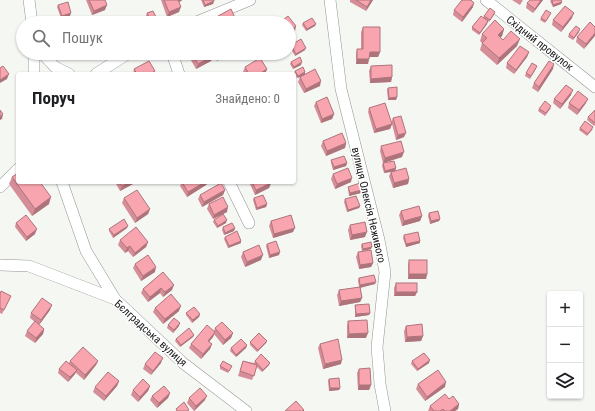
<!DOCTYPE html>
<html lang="uk">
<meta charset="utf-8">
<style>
body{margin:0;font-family:"Roboto Condensed",sans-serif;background:#f2f2f2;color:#202124}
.controls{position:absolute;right:12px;bottom:12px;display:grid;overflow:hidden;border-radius:4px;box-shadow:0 1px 3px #0004}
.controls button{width:36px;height:36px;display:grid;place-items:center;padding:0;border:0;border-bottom:1px solid #e0e0e0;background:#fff;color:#202124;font:20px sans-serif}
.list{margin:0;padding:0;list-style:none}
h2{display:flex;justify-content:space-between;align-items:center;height:52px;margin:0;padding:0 16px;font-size:17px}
h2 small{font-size:13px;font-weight:400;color:#757577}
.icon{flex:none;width:22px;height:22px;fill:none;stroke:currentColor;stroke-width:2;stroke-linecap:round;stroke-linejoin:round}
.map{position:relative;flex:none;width:595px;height:411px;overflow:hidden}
.search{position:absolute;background:#fff;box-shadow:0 1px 3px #0004;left:16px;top:16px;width:280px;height:44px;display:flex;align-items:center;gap:10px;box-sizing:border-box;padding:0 14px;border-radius:22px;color:#757577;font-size:15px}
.panel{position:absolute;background:#fff;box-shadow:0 1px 3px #0004;left:16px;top:72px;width:280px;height:112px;border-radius:4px}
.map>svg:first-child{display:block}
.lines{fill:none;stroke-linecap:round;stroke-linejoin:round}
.street-casing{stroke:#939592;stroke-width:12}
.street{stroke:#fff;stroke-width:11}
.wall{fill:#d58e97}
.shaded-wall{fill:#ae747b}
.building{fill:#f8a5b0;stroke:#ae747b}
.labels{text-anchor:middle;stroke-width:3;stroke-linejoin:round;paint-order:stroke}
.street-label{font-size:11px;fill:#181918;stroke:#fff}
</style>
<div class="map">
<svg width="595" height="411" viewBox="0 0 595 411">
<rect width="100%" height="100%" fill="#f5f7f3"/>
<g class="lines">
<g class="street-casing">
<g id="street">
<polyline points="29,0 32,23"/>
<polyline points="330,0 341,89 379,240 385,272 377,347 380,384 385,411"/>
<polyline points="486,0 595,87"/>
<polyline points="194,23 250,0"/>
<polyline points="34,53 34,74"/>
<polyline points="42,53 55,67 69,74"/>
<polyline points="172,53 179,74"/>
<polyline points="96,74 129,53"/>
<polyline points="62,182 86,251 115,299"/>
<polyline points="229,182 249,223"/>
<polyline points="0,187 18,169"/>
<polyline points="0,265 29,266 115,299 183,363 246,411"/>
</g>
</g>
<use href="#street" class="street"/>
</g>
<g class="wall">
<polygon points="86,0 105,0 105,10 92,15"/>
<polygon points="161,0 182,0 181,1 179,2 179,12 167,17"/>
<polygon points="201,0 214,0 213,4 204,7"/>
<polygon points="350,0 373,0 366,11 350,2"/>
<polygon points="512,0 523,0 520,5"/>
<polygon points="530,0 543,0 533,13 526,8 527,3"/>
<polygon points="551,0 561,0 561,4 553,7 550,1"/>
<polygon points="58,5 70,16 61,18 57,7"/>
<polygon points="473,7 462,22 453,15 454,10"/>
<polygon points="495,12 494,15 489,22 488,21 487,24 479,35 472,30 472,27 483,18 484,16"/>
<polygon points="147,13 157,23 150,23 146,16"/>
<polygon points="551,13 545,23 540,20 541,18"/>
<polygon points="218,16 236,20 235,23 218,23 217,21"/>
<polygon points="572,18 561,32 552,25 553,20"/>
<polygon points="303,23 315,26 306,31 302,25"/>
<polygon points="363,27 380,52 378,57 369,57 368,64 356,64 356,54 357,49 361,49 361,32"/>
<polygon points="595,27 584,49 576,42 577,37"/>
<polygon points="504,29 502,36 500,37 503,40 517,46 497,65 480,50 482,43 480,41 482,34"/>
<polygon points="579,32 573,40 568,37 569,34"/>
<polygon points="291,45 305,50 295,56 290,47"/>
<polygon points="529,52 527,57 514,74 506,68 507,63"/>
<polygon points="189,53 211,53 213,56 211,61 196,69 188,55"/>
<polygon points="212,53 227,53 226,55 217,61"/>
<polygon points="291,62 301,65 293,69 290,64"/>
<polygon points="371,66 392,77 391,82 370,83 369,71"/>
<polygon points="537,66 536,69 530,79 525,76 526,73"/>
<polygon points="245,67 267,69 265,74 244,74 243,72"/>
<polygon points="134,69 155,71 154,74 133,74"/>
<polygon points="553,69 538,92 532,88 534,83"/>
<polygon points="295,71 305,72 305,75 320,86 304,93 298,82 300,77 297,78 294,73"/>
<polygon points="388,88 397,97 396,100 388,100 387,90"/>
<polygon points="571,95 560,109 553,103 554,99"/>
<polygon points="316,102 334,114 332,119 321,123 314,106"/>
<polygon points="569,103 586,103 577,115 568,108"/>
<polygon points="369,108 391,123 393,118 404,137 396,140 392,124 390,129 374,133 368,112"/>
<polygon points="551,108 545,116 538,111 539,109"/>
<polygon points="595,110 595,125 594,126 587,120 588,117"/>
<polygon points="580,128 593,129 587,136 579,130"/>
<polygon points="323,141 346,143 345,148 326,156 321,146"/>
<polygon points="381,146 402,157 383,163 380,151"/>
<polygon points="331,160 347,163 346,166 333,170 331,163"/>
<polygon points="383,163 396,168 395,171 409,179 408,184 393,188 389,176 391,172 384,173 382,166"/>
<polygon points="333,174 351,182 335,189 331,179"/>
<polygon points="12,177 49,204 32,216 9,184"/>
<polygon points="115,182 134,182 133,184 120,191"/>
<polygon points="182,182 208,182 206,185 187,197 180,186"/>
<polygon points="249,182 271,182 271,183 269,188 255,195"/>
<polygon points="348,187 361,193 349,196 348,189"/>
<polygon points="225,190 223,195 202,207 198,199 200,195"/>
<polygon points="124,198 150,209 148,214 135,223 122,203"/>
<polygon points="254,198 267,204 266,207 256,210 253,200"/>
<polygon points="345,199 360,206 359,208 347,212 344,202"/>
<polygon points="209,204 227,212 223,214 226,223 217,228 213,222 214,220 222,214 213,219 207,209"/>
<polygon points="401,211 422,216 420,221 402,226 399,215"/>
<polygon points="429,213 440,219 439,221 430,224 428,216"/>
<polygon points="271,221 293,232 273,238 269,226"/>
<polygon points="16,223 35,234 26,241 15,227"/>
<polygon points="350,225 365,237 350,240 348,230"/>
<polygon points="223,227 235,228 234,231 224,235 222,230"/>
<polygon points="127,228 113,238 109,231 109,229"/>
<polygon points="404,235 420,243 406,247 403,238"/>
<polygon points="225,237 241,243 228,248 224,239"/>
<polygon points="120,240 148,242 146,247 133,257 128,251 125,253 118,245"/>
<polygon points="267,244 279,255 269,258 266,246"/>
<polygon points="362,244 371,249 362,251 361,246"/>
<polygon points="243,252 261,260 245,267 241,257"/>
<polygon points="358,252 373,263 371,267 359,269 356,257"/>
<polygon points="409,260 427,274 426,279 408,279 408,265"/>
<polygon points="135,264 155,272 141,281 133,268"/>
<polygon points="163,272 172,290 163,297 160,293 148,302 141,293 143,289"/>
<polygon points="359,278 375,284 360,287 362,298 360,302 339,306 337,295 339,290 359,287 358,280"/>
<polygon points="396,283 417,292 415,296 394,296 394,288"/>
<polygon points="0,294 11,296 2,314 0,313"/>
<polygon points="355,305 370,313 369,315 355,317"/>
<polygon points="155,308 179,311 163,324 153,312"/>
<polygon points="50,310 39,325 44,329 43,334 35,343 25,336 27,331 35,322 30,318 31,313"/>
<polygon points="186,313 200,314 199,317 192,323 186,315"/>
<polygon points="348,321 366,338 347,338 347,326"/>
<polygon points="168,325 179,326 173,333 167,328"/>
<polygon points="406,326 423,336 421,341 405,342 404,331"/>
<polygon points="215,328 233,333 231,338 223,345 214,334 213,337 209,342 212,344 210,349 201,359 189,348 191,344 214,331"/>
<polygon points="194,335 193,337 180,347 175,341 176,339"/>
<polygon points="267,341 266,343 257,352 250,345 250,342"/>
<polygon points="320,344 341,364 323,369 318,348"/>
<polygon points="247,345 246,348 236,357 230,351 231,348"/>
<polygon points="70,361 98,361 96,365 84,380 75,372 75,374 68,382 58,373 59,369 69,363"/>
<polygon points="243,361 254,363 255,361 269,365 262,372 257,367 252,380 238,376"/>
<polygon points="412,361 429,363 417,371 411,364"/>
<polygon points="161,363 151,375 143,369 145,364"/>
<polygon points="220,366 232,366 228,373 220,369"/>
<polygon points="359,369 371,385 369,390 358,390 357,373"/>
<polygon points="329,379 340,388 339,390 329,391 328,381"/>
<polygon points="119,381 117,386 104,401 93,392 95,387"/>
<polygon points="418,384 445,387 425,401 416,389"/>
<polygon points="150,386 148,391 138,402 131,395 133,390"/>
<polygon points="170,393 168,398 157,408 150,400 152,396"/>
<polygon points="189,398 205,400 194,411 187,403"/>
<polygon points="449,399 459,404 458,409 455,411 428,411 430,406"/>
</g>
<g class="shaded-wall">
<polygon points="177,0 182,0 181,1 176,4"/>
<polygon points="371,0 373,0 366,11 367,7"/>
<polygon points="541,0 543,0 533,13 535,9"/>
<polygon points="214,1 213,4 204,7 205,5"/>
<polygon points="562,2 561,4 553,7 553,5"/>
<polygon points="474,3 473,7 462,22 463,17"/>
<polygon points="107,5 105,10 92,15 94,11"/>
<polygon points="181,7 179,12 167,17 169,12"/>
<polygon points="71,13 70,16 61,18 62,16"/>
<polygon points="574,13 572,18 561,32 563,27"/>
<polygon points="236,20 235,23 229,23"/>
<polygon points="488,21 487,24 479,35 480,33"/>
<polygon points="316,24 315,26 306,31 307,29"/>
<polygon points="296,26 295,31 289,36 289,32"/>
<polygon points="504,29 502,36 496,42 498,35"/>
<polygon points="580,29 579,32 573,40 574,38"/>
<polygon points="595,33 595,36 584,49 586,44"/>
<polygon points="520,39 517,46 497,65 499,58"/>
<polygon points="306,48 305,50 295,56 296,54"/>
<polygon points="370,52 380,52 378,57 368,57"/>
<polygon points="529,52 527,57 514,74 516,70"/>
<polygon points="224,53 227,53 226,55 217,61 219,57"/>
<polygon points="213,56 211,61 196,69 198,64"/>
<polygon points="357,59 369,59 368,64 356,64"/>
<polygon points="302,62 301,65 293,69 294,67"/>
<polygon points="554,64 553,69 538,92 539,87"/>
<polygon points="267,69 265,74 259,74"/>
<polygon points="305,72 305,75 297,78 298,76"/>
<polygon points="9,74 7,79 0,83 0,80"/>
<polygon points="392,77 391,82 370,83 371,79"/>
<polygon points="321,81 320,86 304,93 306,89"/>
<polygon points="573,90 571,95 560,109 562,104"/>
<polygon points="397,97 396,100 388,100 389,98"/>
<polygon points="588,99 586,103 577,115 579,110"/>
<polygon points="3,114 2,119 0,120 0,117"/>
<polygon points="334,114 332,119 321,123 322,119"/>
<polygon points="392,124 390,129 374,133 376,129"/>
<polygon points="406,133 404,137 396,140 398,135"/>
<polygon points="346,143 345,148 326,156 327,151"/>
<polygon points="404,152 402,157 383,163 385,158"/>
<polygon points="347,163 346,166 333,170 334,167"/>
<polygon points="396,168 395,171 384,173 385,171"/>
<polygon points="352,178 351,182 335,189 337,184"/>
<polygon points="409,179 408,184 393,188 394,183"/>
<polygon points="130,182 134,182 133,184 120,191 122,186"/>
<polygon points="205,182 208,182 206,185 187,197 188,192"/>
<polygon points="271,183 269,188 255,195 256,190"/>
<polygon points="225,190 223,195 202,207 204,202"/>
<polygon points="362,190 361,193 349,196 350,193"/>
<polygon points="51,197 49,204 32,216 35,209"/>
<polygon points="267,204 266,207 256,210 257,208"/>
<polygon points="360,206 359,208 347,212 348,210"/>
<polygon points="228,207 227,212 213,219 214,215"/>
<polygon points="150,209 148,214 135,223 137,218"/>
<polygon points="422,216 420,221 402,226 404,221"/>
<polygon points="440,219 439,221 430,224 431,221"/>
<polygon points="227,220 226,223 217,228 218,226"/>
<polygon points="128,226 127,228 113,238 114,235"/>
<polygon points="235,228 234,231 224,235 225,233"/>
<polygon points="295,228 293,232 273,238 274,234"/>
<polygon points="37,229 35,234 26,241 27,237"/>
<polygon points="367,232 365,237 350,240 352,235"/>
<polygon points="241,241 241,243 228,248 229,246"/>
<polygon points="420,241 420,243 406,247 406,244"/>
<polygon points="148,242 146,247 133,257 135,253"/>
<polygon points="130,246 128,251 125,253 127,248"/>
<polygon points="372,247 371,249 362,251 363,249"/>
<polygon points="280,252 279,255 269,258 270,255"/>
<polygon points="263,255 261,260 245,267 247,262"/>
<polygon points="373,263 371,267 359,269 360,265"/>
<polygon points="156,267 155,272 141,281 143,276"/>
<polygon points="409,274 427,274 426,279 408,279"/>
<polygon points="376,282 375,284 360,288 360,285"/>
<polygon points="174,285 172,290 163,297 165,292"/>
<polygon points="161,288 160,293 148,302 150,297"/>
<polygon points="396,292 417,292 415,296 394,296"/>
<polygon points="362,298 360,302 339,306 341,301"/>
<polygon points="52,305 50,310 39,325 41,320"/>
<polygon points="181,306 179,311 163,324 165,319"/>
<polygon points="370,313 369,315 355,317 356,314"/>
<polygon points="200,314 199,317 192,323 193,320"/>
<polygon points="180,323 179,326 173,333 174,330"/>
<polygon points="44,329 43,334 35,343 36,338"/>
<polygon points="215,332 213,337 206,345 208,341"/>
<polygon points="233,333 231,338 223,345 225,340"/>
<polygon points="368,333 366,338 347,338 349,334"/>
<polygon points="194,335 193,337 180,347 181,345"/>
<polygon points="423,336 421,341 405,342 407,337"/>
<polygon points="267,341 266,343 257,352 258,350"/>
<polygon points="212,344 210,349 201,359 203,354"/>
<polygon points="247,345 246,348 236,357 236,355"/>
<polygon points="163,358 161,363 151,375 153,371"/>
<polygon points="342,360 341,364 323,369 325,364"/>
<polygon points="430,360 429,363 417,371 418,369"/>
<polygon points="98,361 96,365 84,380 85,375"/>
<polygon points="270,363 269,365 262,372 263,370"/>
<polygon points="77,370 75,374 68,382 70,377"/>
<polygon points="119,381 117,386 104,401 106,396"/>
<polygon points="446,382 445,387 425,401 427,397"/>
<polygon points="359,385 371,385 369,390 358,390"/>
<polygon points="150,386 148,391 138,402 140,397"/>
<polygon points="330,388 340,388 339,390 329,391"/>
<polygon points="170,393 168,398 157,408 159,403"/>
<polygon points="207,396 205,400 194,411 196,406"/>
<polygon points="459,404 458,409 455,411 450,411"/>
</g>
<g class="building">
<polygon points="89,0 105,0 107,5 94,11"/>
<polygon points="164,0 178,0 181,7 169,12"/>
<polygon points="203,0 214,0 214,1 205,5"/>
<polygon points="356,0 371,0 367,7"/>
<polygon points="462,0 471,0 474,3 463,17 454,10"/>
<polygon points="530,0 541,0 535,9 527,3"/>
<polygon points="552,0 561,0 562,2 553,5"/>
<polygon points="68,2 71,13 62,16 58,5"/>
<polygon points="565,6 574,13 563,27 553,20"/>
<polygon points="490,8 495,12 490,20 484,16"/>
<polygon points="231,9 236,20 229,23 222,23 218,16"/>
<polygon points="546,10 551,13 546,21 541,18"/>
<polygon points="153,11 158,21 152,23 147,13"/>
<polygon points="288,16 296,26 289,32 289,23 279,23"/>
<polygon points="481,16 488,21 480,33 472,27"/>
<polygon points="312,18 316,24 307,29 303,23"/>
<polygon points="495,20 504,29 498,35 503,40 511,31 520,39 499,58 482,43 487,38 482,34"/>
<polygon points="590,22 595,27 595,33 586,44 577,37"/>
<polygon points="576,26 580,29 574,38 569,34"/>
<polygon points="363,27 380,27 380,52 370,52 369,59 357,59 357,49 363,49"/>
<polygon points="301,39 306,48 296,54 291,45"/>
<polygon points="520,46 529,52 516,70 507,63"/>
<polygon points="191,53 211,53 213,56 198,64"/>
<polygon points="216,53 224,53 219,57"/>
<polygon points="300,57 302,62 294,67 291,62"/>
<polygon points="260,58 267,69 259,74 249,74 245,67"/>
<polygon points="149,61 155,71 150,74 137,74 134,69"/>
<polygon points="549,61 554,64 539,87 534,83"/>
<polygon points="532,63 537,66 531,76 526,73"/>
<polygon points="392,65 392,77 371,79 371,66"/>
<polygon points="3,66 9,74 0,80 0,68"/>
<polygon points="303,67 305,72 298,76 295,71"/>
<polygon points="315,69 321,81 306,89 300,77"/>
<polygon points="566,85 573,90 562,104 554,99"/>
<polygon points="397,87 397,97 389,98 388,88"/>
<polygon points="578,91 588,99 579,110 569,103"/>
<polygon points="327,97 334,114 322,119 316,102"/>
<polygon points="545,101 551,106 546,113 539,109"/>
<polygon points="385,103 392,124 376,129 369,108"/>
<polygon points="0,110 3,114 0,117"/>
<polygon points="595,110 595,123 588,117"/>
<polygon points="401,116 406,133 398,135 393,118"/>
<polygon points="585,121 593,127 588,134 580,128"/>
<polygon points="342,133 346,143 327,151 323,141"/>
<polygon points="401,141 404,152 385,158 381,146"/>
<polygon points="344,156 347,163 334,167 331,160"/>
<polygon points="394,161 396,168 385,171 383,163"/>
<polygon points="348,168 352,178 337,184 333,174"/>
<polygon points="406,168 409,179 394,183 391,172"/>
<polygon points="18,173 18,182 40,182 51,197 35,209 12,177"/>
<polygon points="119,182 130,182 122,186"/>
<polygon points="182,182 205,182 188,192"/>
<polygon points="252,182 271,182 271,183 256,190"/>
<polygon points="221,183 225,190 204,202 200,195"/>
<polygon points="360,183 362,190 350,193 348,187"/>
<polygon points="137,190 150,209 137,218 124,198"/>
<polygon points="263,195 267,204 257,208 254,198"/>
<polygon points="356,196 360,206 348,210 345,199"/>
<polygon points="223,197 228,207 214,215 209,204"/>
<polygon points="419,206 422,216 404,221 401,211"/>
<polygon points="438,211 440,219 431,221 429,213"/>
<polygon points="223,214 227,220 218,226 214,220"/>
<polygon points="26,215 37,229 27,237 16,223"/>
<polygon points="291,215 295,228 274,234 271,221"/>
<polygon points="124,219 128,226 114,235 109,229"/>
<polygon points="365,222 367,232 352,235 350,225"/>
<polygon points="232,223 235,228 225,233 223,227"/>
<polygon points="136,227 148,242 135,253 130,246 127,248 120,240"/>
<polygon points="237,231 241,241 229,246 225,237"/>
<polygon points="418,232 420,241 406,244 404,235"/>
<polygon points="276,241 280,252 270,255 267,244"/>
<polygon points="371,242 372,247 363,249 362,244"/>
<polygon points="259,245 263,255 247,262 243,252"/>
<polygon points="371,250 373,263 360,265 358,252"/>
<polygon points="148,255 156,267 143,276 135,264"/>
<rect x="409" y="260" width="18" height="14"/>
<polygon points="163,272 174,285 165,292 161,288 150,297 143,289"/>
<polygon points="374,275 376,282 360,285 359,278"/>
<rect x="396" y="283" width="21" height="9"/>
<polygon points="360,287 362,298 341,301 339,290"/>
<polygon points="1,291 11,296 4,310 0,308 0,294"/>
<polygon points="171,294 181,306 165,319 155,308"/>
<polygon points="42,298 52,305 41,320 31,313"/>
<polygon points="369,304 370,313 356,314 355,305"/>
<polygon points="194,307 200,314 193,320 186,313"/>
<polygon points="174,318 180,323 174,330 168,325"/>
<polygon points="367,320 368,333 349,334 348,321"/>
<polygon points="35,321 44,329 36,338 27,331"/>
<polygon points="222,322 233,333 225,340 215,328"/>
<polygon points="422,324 423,336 407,337 406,326"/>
<polygon points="207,325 215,332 208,341 212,344 203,354 191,344"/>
<polygon points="189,328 194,335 181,345 176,339"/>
<polygon points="259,333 267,341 258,350 250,342"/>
<polygon points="241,339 247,345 236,355 231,348"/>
<polygon points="338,339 342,360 325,364 320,344"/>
<polygon points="83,347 98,361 85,375 70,361"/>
<polygon points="155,352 163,358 153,371 145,364"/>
<polygon points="424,353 430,360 418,369 412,361"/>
<polygon points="261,354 270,363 263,370 255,361"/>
<polygon points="66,361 77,370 70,377 59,369"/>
<polygon points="223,361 232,366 229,371 220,366"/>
<polygon points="243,361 257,365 254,376 240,371"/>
<polygon points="370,368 371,385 359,385 359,369"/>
<polygon points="438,370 446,382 427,397 418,384"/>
<polygon points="108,372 119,381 106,396 95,387"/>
<polygon points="339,378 340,388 330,388 329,379"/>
<polygon points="143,379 150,386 140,397 133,390"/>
<polygon points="164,386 170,393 159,403 152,396"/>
<polygon points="200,388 207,396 196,406 189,398"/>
<polygon points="445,394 449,399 453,396 459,404 450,411 445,411 443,409 440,411 434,411 430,406"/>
<polygon points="296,401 304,410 303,411 285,411"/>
<polygon points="184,402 189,410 187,411 177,411 176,409"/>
</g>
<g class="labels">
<g class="street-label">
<text transform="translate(540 43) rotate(38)" y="4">Східний провулок</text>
<text transform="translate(369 205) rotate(77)" y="4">вулиця Олексія Неживого</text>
<text transform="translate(151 333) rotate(42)" y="4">Бєлградська вулиця</text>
</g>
</g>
</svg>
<div class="controls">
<button>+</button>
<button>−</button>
<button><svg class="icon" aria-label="layers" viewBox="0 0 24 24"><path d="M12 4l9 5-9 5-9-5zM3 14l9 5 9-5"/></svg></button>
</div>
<div class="search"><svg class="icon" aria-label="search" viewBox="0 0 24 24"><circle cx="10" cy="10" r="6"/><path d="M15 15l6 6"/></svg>Пошук</div>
<section class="panel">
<h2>Поруч<small>Знайдено: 0</small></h2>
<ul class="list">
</ul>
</section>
</div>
